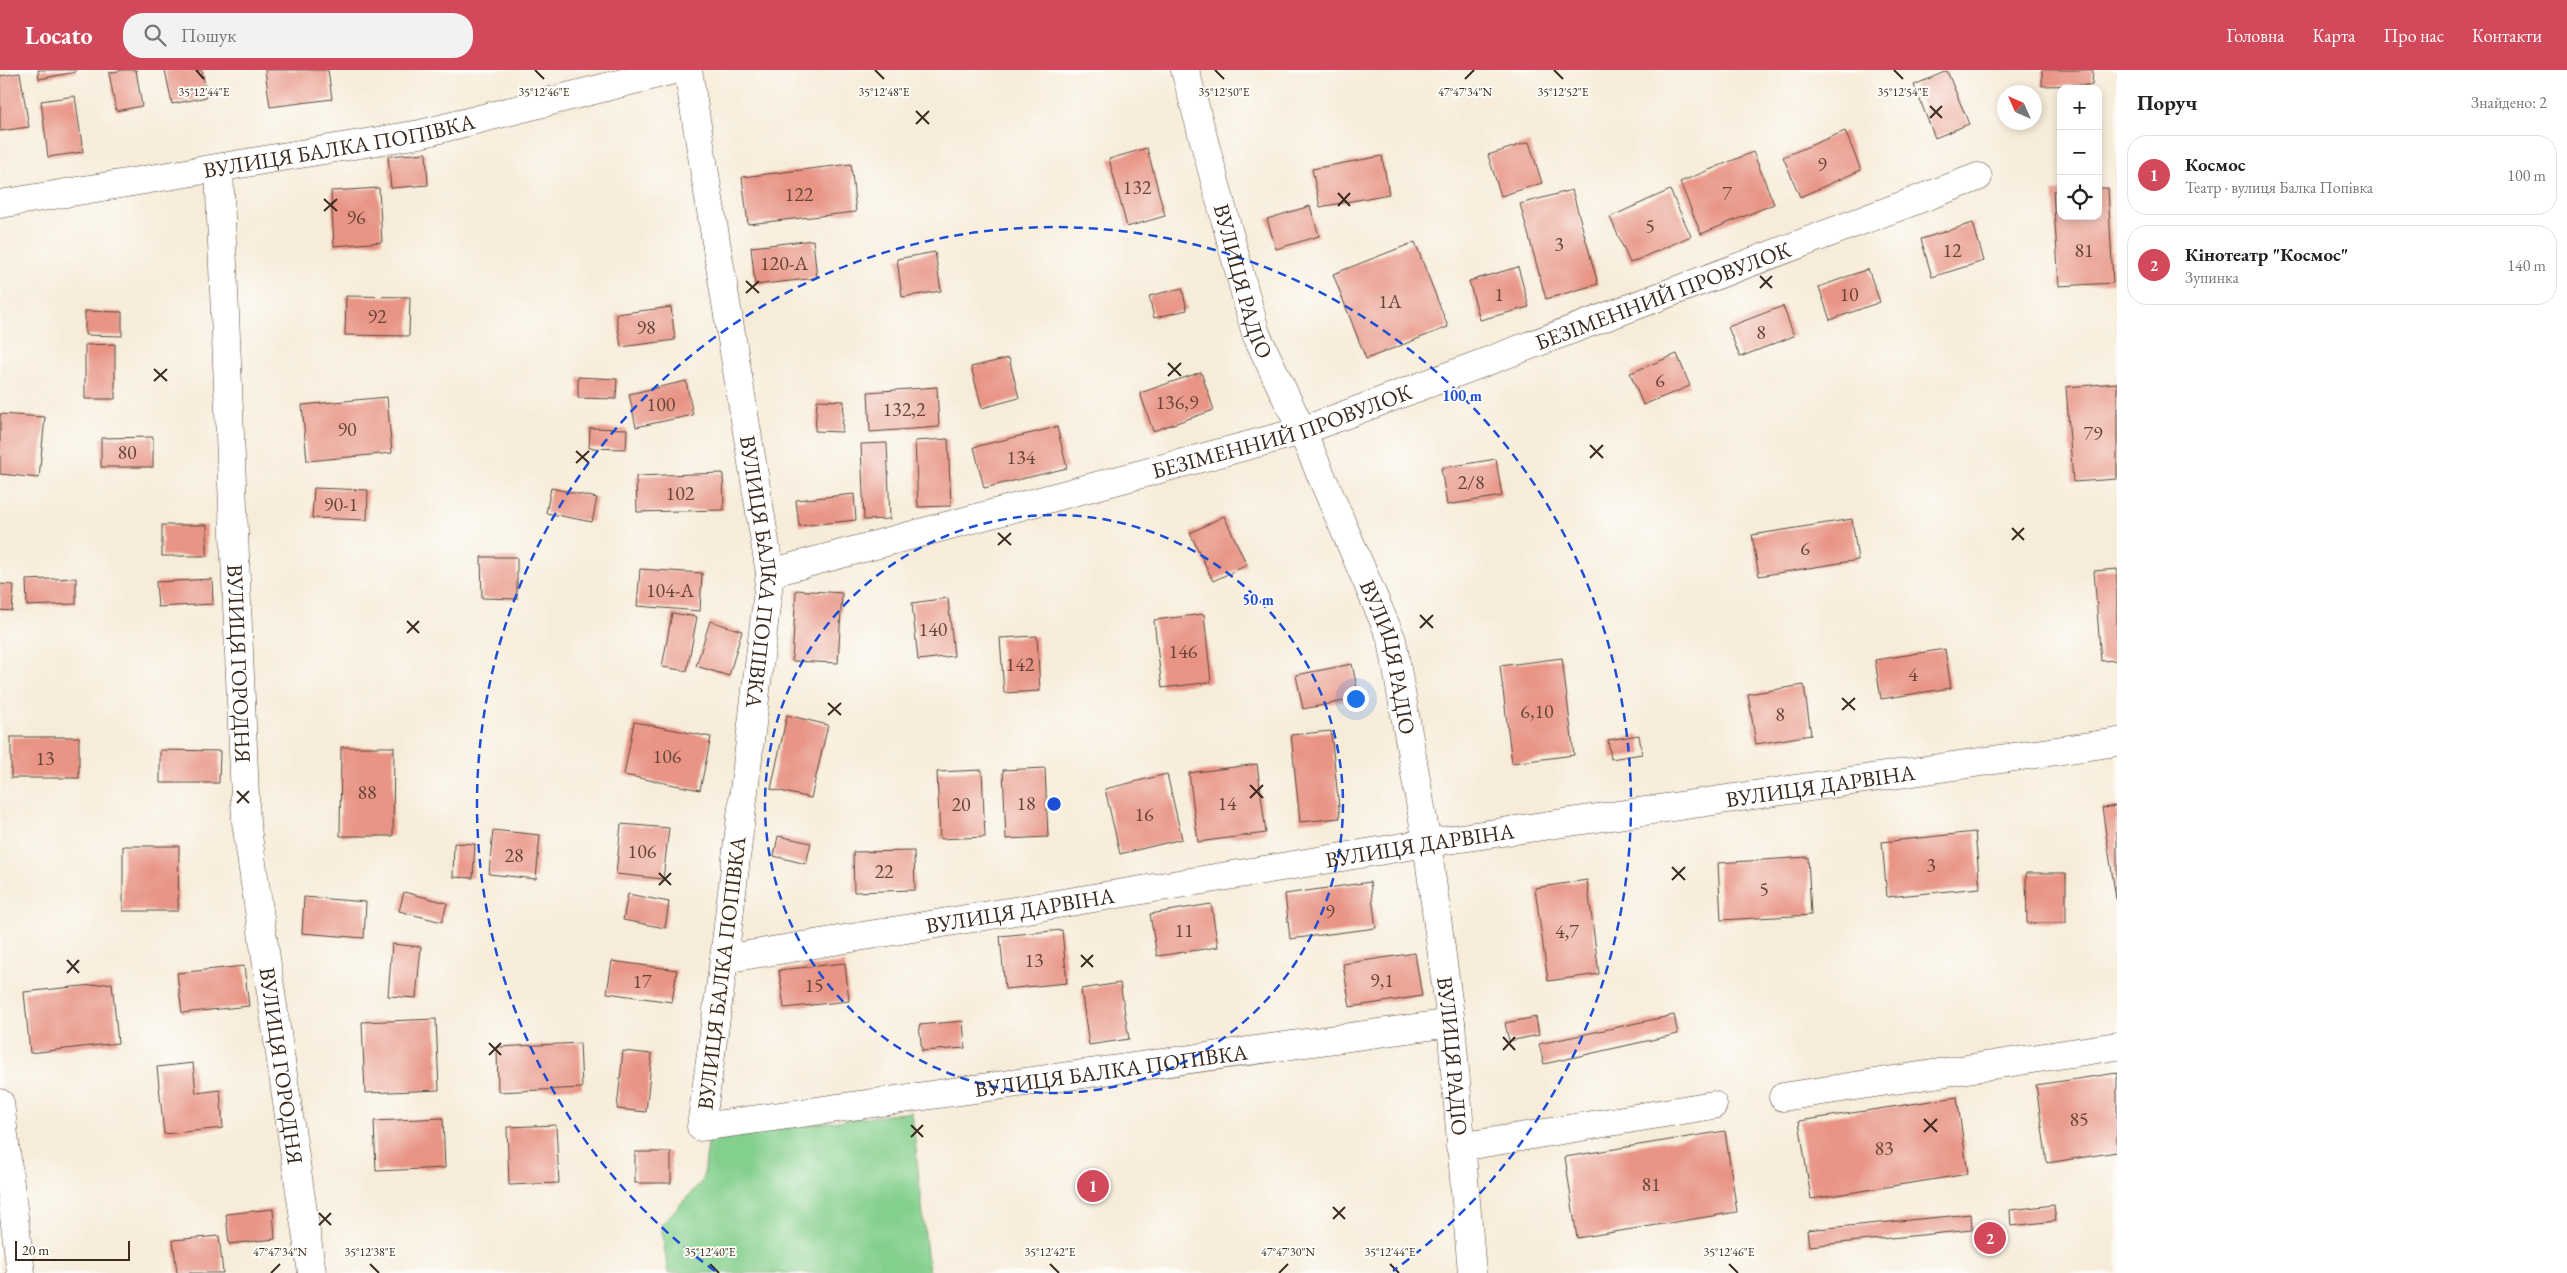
<!DOCTYPE html>
<html lang="uk">
<meta charset="utf-8">
<style>
body{margin:0;font-family:"EB Garamond",serif;background:#f2f2f2;color:#222}
.controls{position:absolute;right:15px;top:15px;display:grid;overflow:hidden;border-radius:10px;box-shadow:0 2px 8px #0003}
.controls button{width:45px;height:45px;display:grid;place-items:center;padding:0;border:0;border-bottom:1px solid #e0e0e0;background:#fff;color:#222;font:25px sans-serif}
.compass{position:absolute;left:1997px;top:15px;width:45px;height:45px;border-radius:50%;background:#fff;box-shadow:0 2px 8px #0003;rotate:315deg}
.scale{position:absolute;left:15px;bottom:12px;width:115px;box-sizing:border-box;padding-left:5px;border:2px solid #3b2a1e;border-top:0;font-size:14px;line-height:18px;white-space:nowrap;color:#3b2a1e;-webkit-text-stroke:4px #fdfcf7;paint-order:stroke}
.you{position:absolute;left:1355px;top:628px;width:18px;height:18px;margin:-12px;border:4px solid #fff;border-radius:50%;background:#1a73e8;box-shadow:0 0 0 8px #1a73e833}
.badge{display:grid;place-items:center;width:32px;height:32px;border-radius:50%;background:#d1495b;color:#fff;font-size:16px;font-weight:700}
.pin{position:absolute;translate:-50% -50%;border:2px solid #fff;box-shadow:0 1px 5px #0006}
.list{margin:0;padding:0;list-style:none}
h2{display:flex;justify-content:space-between;align-items:center;height:65px;margin:0;padding:0 20px;font-size:21px}
h2 small{font-size:16px;font-weight:400;color:#767676}
.list li{display:grid;grid-template-columns:32px 1fr auto;gap:15px;align-items:center;box-sizing:border-box;height:80px;margin:0 10px 10px;padding:0 10px;border:1px solid #e0e0e0;border-radius:20px}
.list b{display:block;font-size:19px;white-space:nowrap}
.list p{margin:0;font-size:16px;white-space:nowrap;color:#767676}
.list em{font-size:16px;font-style:normal;color:#767676}
.icon{flex:none;width:28px;height:28px;fill:none;stroke:currentColor;stroke-width:2;stroke-linecap:round;stroke-linejoin:round}
.map{position:relative;flex:none;width:2117px;height:1203px;overflow:hidden}
header{display:flex;align-items:center;gap:30px;box-sizing:border-box;height:70px;padding:0 25px;background:#d1495b;color:#fff}
header strong{font-size:24px}
nav{display:flex;gap:28px;margin-inline-start:auto;font-size:18px}
.search{width:350px;height:45px;background:#f2f2f2;display:flex;align-items:center;gap:12px;box-sizing:border-box;padding:0 18px;border-radius:20px;color:#767676;font-size:19px}
main{display:flex}
aside{flex:1;background:#fff}
.map>svg:first-child{display:block}
.green{fill:#83cf8c;stroke:#5f7c55}
.building{fill:#e89586}
.lines{fill:none;stroke-linecap:round;stroke-linejoin:round}
.minor-casing{stroke:#57473a;stroke-width:29}
.minor{stroke:#fff;stroke-width:28}
.ticks{fill:none;stroke:#3b2a1e;stroke-width:2}
.ring{fill:none;stroke:#1d4ed8;stroke-width:2.5;stroke-dasharray:9 6}
.labels{text-anchor:middle;stroke-width:4;stroke-linejoin:round;paint-order:stroke}
.number-label{font-size:20px;fill:#664538}
.street-label{font-size:22px;fill:#3b2a1e;stroke:#fdfcf7}
.ticks-label{font-size:12px;text-anchor:middle;fill:#3b2a1e;stroke:#fdfcf7;stroke-width:4;stroke-linejoin:round;paint-order:stroke}
.centre{fill:#1d4ed8;stroke:#fdfcf7;stroke-width:2.5}
.ring-label{font-size:15px;text-anchor:middle;font-weight:bold;fill:#1d4ed8;stroke:#fdfcf7;stroke-width:4;stroke-linejoin:round;paint-order:stroke}
</style>
<header>
<strong>Locato</strong>
<div class="search"><svg class="icon" aria-label="search" viewBox="0 0 24 24"><circle cx="10" cy="10" r="6"/><path d="M15 15l6 6"/></svg>Пошук</div>
<nav><a>Головна</a><a>Карта</a><a>Про нас</a><a>Контакти</a></nav>
</header>
<main>
<div class="map">
<svg width="2117" height="1203" viewBox="0 0 2117 1203">
<rect width="100%" height="100%" fill="#fdfcf7"/>
<filter id="ink" filterUnits="userSpaceOnUse"><feTurbulence type="fractalNoise" baseFrequency=".02" numOctaves="2"/><feDisplacementMap in="SourceGraphic" scale="10" xChannelSelector="R" yChannelSelector="G"/><feConvolveMatrix kernelMatrix="1 2 1 2 8 2 1 2 1" color-interpolation-filters="sRGB"/></filter>
<filter id="wash" filterUnits="userSpaceOnUse"><feTurbulence type="fractalNoise" baseFrequency=".0096" numOctaves="4" result="noise"/><feDisplacementMap in="SourceGraphic" scale="20" xChannelSelector="R" yChannelSelector="G"/><feGaussianBlur stdDeviation="1.12" result="paint"/><feColorMatrix in="noise" values="0 0 0 0 0 0 0 0 0 0 0 0 0 0 0 0 0 1.4 0 .05"/><feComposite in="paint" operator="in"/></filter>
<g filter="url(#wash)">
<rect width="100%" height="100%" fill="#f7ecd9"/>
<polygon class="green" points="912,1042 929,1203 668,1203 661,1155 703,1110 709,1067"/>
<g id="blocks">
<g class="building">
<polygon points="38,0 76,0 76,2 39,9"/>
<polygon points="123,0 136,0 142,36 116,41 109,3"/>
<polygon points="165,0 202,0 207,27 172,34"/>
<polygon points="265,0 328,0 332,29 270,37"/>
<polygon points="2042,0 2093,0 2092,15 2042,16"/>
<polygon points="1947,1 1969,54 1935,68 1914,15"/>
<polygon points="20,3 29,57 0,61 0,6"/>
<polygon points="75,26 83,82 48,87 41,31"/>
<polygon points="1845,61 1861,100 1800,127 1783,87"/>
<polygon points="1529,72 1542,113 1501,126 1488,85"/>
<polygon points="1147,78 1165,146 1127,157 1109,89"/>
<polygon points="1753,82 1774,134 1701,164 1680,112"/>
<polygon points="426,83 428,115 391,118 388,86"/>
<polygon points="1382,86 1389,124 1320,137 1312,99"/>
<polygon points="851,94 856,142 748,154 742,107"/>
<polygon points="379,118 382,172 334,176 331,121"/>
<polygon points="2098,118 2108,118 2113,213 2059,216 2053,121 2061,120 2061,146 2098,146"/>
<polygon points="1572,120 1598,214 1546,229 1520,134"/>
<polygon points="1670,120 1691,166 1630,193 1610,147"/>
<polygon points="1310,136 1319,166 1276,179 1267,149"/>
<polygon points="1973,153 1984,191 1932,207 1921,169"/>
<polygon points="813,170 817,208 755,215 751,177"/>
<polygon points="1415,172 1448,257 1366,289 1333,204"/>
<polygon points="935,182 941,221 902,227 897,189"/>
<polygon points="1518,197 1529,237 1480,250 1469,211"/>
<polygon points="1868,199 1880,232 1830,250 1819,217"/>
<polygon points="1182,218 1187,240 1154,248 1149,226"/>
<polygon points="346,226 410,227 409,266 345,265"/>
<polygon points="1783,236 1794,266 1740,287 1728,257"/>
<polygon points="671,237 675,270 621,277 616,244"/>
<polygon points="85,241 122,242 122,266 85,265"/>
<polygon points="115,274 115,329 85,329 85,275"/>
<polygon points="1677,284 1690,316 1643,335 1630,303"/>
<polygon points="1009,288 1019,328 982,338 971,297"/>
<polygon points="1201,302 1214,340 1153,361 1140,323"/>
<polygon points="578,307 617,309 616,329 578,328"/>
<polygon points="686,311 693,345 636,357 629,324"/>
<polygon points="2117,313 2117,409 2073,412 2066,317"/>
<polygon points="937,317 939,357 870,362 868,322"/>
<polygon points="387,327 392,383 307,391 302,335"/>
<polygon points="817,330 844,331 842,362 815,361"/>
<polygon points="0,344 45,347 39,408 0,404"/>
<polygon points="1057,357 1067,398 984,418 974,377"/>
<polygon points="590,358 627,359 626,379 589,378"/>
<polygon points="153,367 153,397 101,397 101,368"/>
<polygon points="948,369 951,436 918,437 915,371"/>
<polygon points="887,373 890,449 864,450 861,374"/>
<polygon points="1496,389 1502,426 1447,435 1441,398"/>
<polygon points="723,403 724,440 637,442 636,406"/>
<polygon points="314,418 368,420 367,450 312,448"/>
<polygon points="551,418 597,428 592,452 546,443"/>
<polygon points="854,424 856,450 799,456 796,430"/>
<polygon points="1224,446 1247,495 1213,511 1190,463"/>
<polygon points="1852,449 1858,490 1759,506 1752,465"/>
<rect x="162" y="455" width="45" height="31"/>
<polygon points="481,487 517,487 517,529 482,528"/>
<polygon points="640,499 702,503 700,541 637,536"/>
<polygon points="2117,499 2117,590 2101,591 2094,501"/>
<polygon points="76,508 76,534 27,536 26,510"/>
<polygon points="212,509 213,534 158,537 156,512"/>
<polygon points="0,514 14,515 12,541 0,540"/>
<polygon points="796,520 842,523 838,593 792,591"/>
<polygon points="948,528 954,586 918,590 912,533"/>
<polygon points="672,543 697,547 687,601 662,597"/>
<polygon points="1204,544 1211,612 1162,618 1154,550"/>
<polygon points="710,551 742,561 729,606 696,596"/>
<polygon points="1037,566 1040,621 1004,623 1000,568"/>
<polygon points="1945,579 1951,618 1881,629 1875,590"/>
<polygon points="1562,588 1574,685 1512,693 1500,596"/>
<polygon points="1352,594 1359,628 1303,639 1296,605"/>
<polygon points="1804,615 1811,665 1756,674 1748,624"/>
<polygon points="787,645 828,655 811,728 771,719"/>
<polygon points="634,652 711,667 700,720 624,705"/>
<polygon points="1331,661 1340,748 1300,752 1291,665"/>
<polygon points="1639,665 1642,684 1611,689 1608,670"/>
<rect x="11" y="667" width="68" height="41"/>
<polygon points="341,677 394,677 393,766 340,766"/>
<polygon points="160,680 220,681 219,713 160,713"/>
<polygon points="1257,694 1266,763 1198,772 1189,703"/>
<polygon points="1045,698 1048,767 1006,769 1003,700"/>
<polygon points="982,700 985,767 940,769 937,702"/>
<polygon points="1167,704 1182,769 1120,784 1105,719"/>
<polygon points="2117,736 2117,829 2116,829 2102,738"/>
<polygon points="621,754 669,758 663,809 616,804"/>
<polygon points="493,760 540,765 536,809 489,804"/>
<polygon points="1975,762 1980,818 1887,827 1882,772"/>
<polygon points="778,766 811,773 806,794 774,786"/>
<polygon points="454,773 475,774 473,808 453,807"/>
<polygon points="123,776 179,776 178,841 123,841"/>
<polygon points="914,781 915,820 854,822 853,782"/>
<polygon points="1808,787 1811,845 1721,850 1718,793"/>
<polygon points="2026,803 2066,803 2066,853 2027,853"/>
<polygon points="1587,810 1599,904 1548,911 1535,818"/>
<polygon points="1370,812 1376,858 1290,869 1285,824"/>
<polygon points="404,822 447,833 442,852 399,841"/>
<polygon points="628,824 669,832 665,858 623,850"/>
<polygon points="304,827 366,832 364,868 302,863"/>
<polygon points="1211,834 1218,877 1157,886 1150,844"/>
<polygon points="1062,860 1067,913 1005,919 1000,866"/>
<polygon points="392,874 421,877 416,928 388,926"/>
<polygon points="1415,883 1422,926 1350,937 1343,894"/>
<polygon points="612,891 677,900 672,932 607,923"/>
<polygon points="845,893 849,931 784,938 779,900"/>
<polygon points="244,896 249,936 182,943 177,903"/>
<polygon points="112,913 118,973 30,983 24,922"/>
<polygon points="1120,913 1129,969 1089,975 1081,919"/>
<polygon points="1674,945 1678,964 1544,994 1539,974"/>
<polygon points="1536,947 1539,965 1509,971 1505,953"/>
<polygon points="436,949 439,1020 365,1023 362,952"/>
<polygon points="963,951 965,978 922,981 919,955"/>
<polygon points="580,973 582,1018 498,1022 497,977"/>
<polygon points="623,981 652,984 646,1042 617,1039"/>
<polygon points="193,993 196,1023 220,1020 223,1058 164,1064 157,997"/>
<polygon points="2117,1003 2117,1082 2047,1093 2036,1015"/>
<polygon points="1957,1027 1968,1104 1811,1129 1799,1051"/>
<polygon points="443,1048 445,1098 376,1101 374,1051"/>
<polygon points="556,1055 559,1113 509,1115 507,1057"/>
<polygon points="1725,1061 1737,1142 1577,1168 1565,1087"/>
<rect x="635" y="1082" width="36" height="31"/>
<polygon points="2054,1135 2056,1151 2011,1156 2010,1140"/>
<polygon points="273,1139 275,1169 229,1174 226,1144"/>
<polygon points="1971,1144 1972,1160 1809,1176 1807,1160"/>
<polygon points="219,1166 223,1203 177,1203 173,1170"/>
</g>
</g>
</g>
<g filter="url(#ink)">
<use href="#blocks" fill-opacity="0" stroke="#57473a" stroke-width="1"/>
<g class="lines">
<g class="minor-casing">
<g id="minor">
<path id="s1" d="M688 0 770 503 724 889 701 1057 1451 953"/>
<path id="s2" d="M1185 0 1256 264 1302 361 1392 570 1427 773 1451 953 1472 1203"/>
<path id="s3" d="M219 99 246 752 312 1203"/>
<path id="s4" d="M0 134 420 64 674 0"/>
<path id="s5" d="M770 503 1302 361 1978 107"/>
<path id="s6" d="M724 889 1427 773 2117 672"/>
<polyline points="1783,1027 2117,976"/>
<polyline points="0,1033 21,1203"/>
<polyline points="1460,1077 1713,1035"/>
</g>
</g>
<use href="#minor" class="minor"/>
</g>
</g>
<path class="ticks" d="M196 0 204 9M535 0 544 9M875 0 884 9M1215 0 1224 9M1554 0 1563 9M1894 0 1903 9M1465 9 1474 0M1930 36 1942 48M916 41 929 54M1930 48 1942 36M916 54 929 41M1338 123 1350 136M324 129 337 141M1338 136 1350 123M324 141 337 129M1760 206 1772 218M746 211 759 223M1760 218 1772 206M746 223 759 211M1168 293 1181 306M154 299 167 311M1168 306 1181 293M154 311 167 299M1590 375 1603 388M576 381 589 393M1590 388 1603 375M576 393 589 381M2012 458 2024 470M998 463 1011 475M2012 470 2024 458M998 475 1011 463M1420 545 1433 558M407 551 419 563M1420 558 1433 545M407 563 419 551M1842 628 1855 640M828 633 841 645M1842 640 1855 628M828 645 841 633M1250 715 1263 728M237 721 249 733M1250 728 1263 715M237 733 249 721M1672 797 1685 810M659 803 671 815M1672 810 1685 797M659 815 671 803M1081 885 1093 897M67 890 79 903M1081 897 1093 885M67 903 79 890M1503 967 1515 980M489 973 501 985M1503 980 1515 967M489 985 501 973M1924 1049 1937 1062M911 1055 923 1067M1924 1062 1937 1049M911 1067 923 1055M1333 1137 1345 1149M319 1143 331 1155M1333 1149 1345 1137M319 1155 331 1143M370 1194 379 1203M710 1194 719 1203M1050 1194 1059 1203M1390 1194 1399 1203M1729 1194 1738 1203M271 1203 280 1194M1279 1203 1288 1194"/>
<g class="ring">
<circle cx="1054" cy="734" r="289"/>
<path d="M715 1201A577 577 0 1 1 1393 1201"/>
</g>
<g class="labels">
<g class="number-label">
<text x="1822" y="101">9</text>
<text x="1137" y="124">132</text>
<text x="1727" y="130">7</text>
<text x="799" y="131">122</text>
<text x="356" y="154">96</text>
<text x="1650" y="163">5</text>
<text x="1559" y="181">3</text>
<text x="1952" y="187">12</text>
<text x="2084" y="187">81</text>
<text x="784" y="200">120-А</text>
<text x="1499" y="231">1</text>
<text x="1849" y="231">10</text>
<text x="1390" y="238">1А</text>
<text x="377" y="253">92</text>
<text x="646" y="264">98</text>
<text x="1761" y="269">8</text>
<text x="1660" y="317">6</text>
<text x="1177" y="339">136,9</text>
<text x="661" y="341">100</text>
<text x="904" y="346">132,2</text>
<text x="347" y="366">90</text>
<text x="2093" y="370">79</text>
<text x="127" y="389">80</text>
<text x="1021" y="394">134</text>
<text x="1471" y="419">2/8</text>
<text x="680" y="430">102</text>
<text x="341" y="441">90-1</text>
<text x="1805" y="485">6</text>
<text x="670" y="527">104-А</text>
<text x="933" y="566">140</text>
<text x="1183" y="588">146</text>
<text x="1020" y="601">142</text>
<text x="1913" y="611">4</text>
<text x="1537" y="648">6,10</text>
<text x="1780" y="651">8</text>
<text x="667" y="693">106</text>
<text x="45" y="695">13</text>
<text x="367" y="729">88</text>
<text x="1026" y="740">18</text>
<text x="1227" y="740">14</text>
<text x="961" y="741">20</text>
<text x="1144" y="751">16</text>
<text x="642" y="788">106</text>
<text x="514" y="792">28</text>
<text x="1931" y="802">3</text>
<text x="884" y="808">22</text>
<text x="1764" y="826">5</text>
<text x="1330" y="848">9</text>
<text x="1184" y="867">11</text>
<text x="1567" y="868">4,7</text>
<text x="1034" y="897">13</text>
<text x="1382" y="917">9,1</text>
<text x="642" y="918">17</text>
<text x="814" y="922">15</text>
<text x="2079" y="1056">85</text>
<text x="1884" y="1085">83</text>
<text x="1651" y="1121">81</text>
</g>
<g class="street-label">
<text dy="8" stroke="none"><textPath href="#s4" startOffset="344">ВУЛИЦЯ БАЛКА ПОПІВКА</textPath></text>
<text dy="8" stroke="none"><textPath href="#s2" startOffset="219">ВУЛИЦЯ РАДІО</textPath></text>
<text dy="8" stroke="none"><textPath href="#s5" startOffset="936">БЕЗІМЕННИЙ ПРОВУЛОК</textPath></text>
<text dy="8" stroke="none"><textPath href="#s5" startOffset="531">БЕЗІМЕННИЙ ПРОВУЛОК</textPath></text>
<text dy="8" stroke="none"><textPath href="#s1" startOffset="508">ВУЛИЦЯ БАЛКА ПОПІВКА</textPath></text>
<text dy="8" stroke="none"><textPath href="#s2" startOffset="624">ВУЛИЦЯ РАДІО</textPath></text>
<text dy="8" stroke="none"><textPath href="#s3" startOffset="495">ВУЛИЦЯ ГОРОДНЯ</textPath></text>
<text dy="8" stroke="none"><textPath href="#s6" startOffset="1110">ВУЛИЦЯ ДАРВІНА</textPath></text>
<text dy="8" stroke="none"><textPath href="#s6" startOffset="705">ВУЛИЦЯ ДАРВІНА</textPath></text>
<text dy="8" stroke="none"><textPath href="#s6" startOffset="300">ВУЛИЦЯ ДАРВІНА</textPath></text>
<text transform="translate(721 903) rotate(-83)" y="8">ВУЛИЦЯ БАЛКА ПОПІВКА</text>
<text dy="8" stroke="none"><textPath href="#s2" startOffset="1029">ВУЛИЦЯ РАДІО</textPath></text>
<text dy="8" stroke="none"><textPath href="#s3" startOffset="900">ВУЛИЦЯ ГОРОДНЯ</textPath></text>
<text dy="8" stroke="none"><textPath href="#s1" startOffset="1482">ВУЛИЦЯ БАЛКА ПОПІВКА</textPath></text>
</g>
</g>
<g class="ticks-label">
<text x="204" y="26">35°12'44"E</text>
<text x="544" y="26">35°12'46"E</text>
<text x="884" y="26">35°12'48"E</text>
<text x="1224" y="26">35°12'50"E</text>
<text x="1465" y="26">47°47'34"N</text>
<text x="1563" y="26">35°12'52"E</text>
<text x="1903" y="26">35°12'54"E</text>
<text x="280" y="1186">47°47'34"N</text>
<text x="1288" y="1186">47°47'30"N</text>
<text x="370" y="1186">35°12'38"E</text>
<text x="710" y="1186">35°12'40"E</text>
<text x="1050" y="1186">35°12'42"E</text>
<text x="1390" y="1186">35°12'44"E</text>
<text x="1729" y="1186">35°12'46"E</text>
</g>
<circle cx="1054" cy="734" r="8" class="centre"/>
<g class="ring-label">
<text x="1462" y="331">100 m</text>
<text x="1258" y="535">50 m</text>
</g>
</svg>
<div class="controls">
<button>+</button>
<button>−</button>
<button><svg class="icon" aria-label="locate" viewBox="0 0 24 24"><circle cx="12" cy="12" r="6"/><path d="M12 2v4M12 18v4M2 12h4M18 12h4"/></svg></button>
</div>
<svg class="compass" viewBox="-18 -18 36 36"><path d="M0-13l5 13h-10z" fill="#e53935"/><path d="M0 13l5-13h-10z" fill="#767676"/></svg>
<div class="scale">20 m</div>
<div class="you"></div>
<div class="pin badge" style="left:1093px;top:1116px">1</div>
<div class="pin badge" style="left:1990px;top:1168px">2</div>
</div>
<aside>
<h2>Поруч<small>Знайдено: 2</small></h2>
<ul class="list">
<li><span class="badge">1</span><div><b>Космос</b><p>Театр · вулиця Балка Попівка</p></div><em>100 m</em></li>
<li><span class="badge">2</span><div><b>Кінотеатр &quot;Космос&quot;</b><p>Зупинка</p></div><em>140 m</em></li>
</ul>
</aside>
</main>
